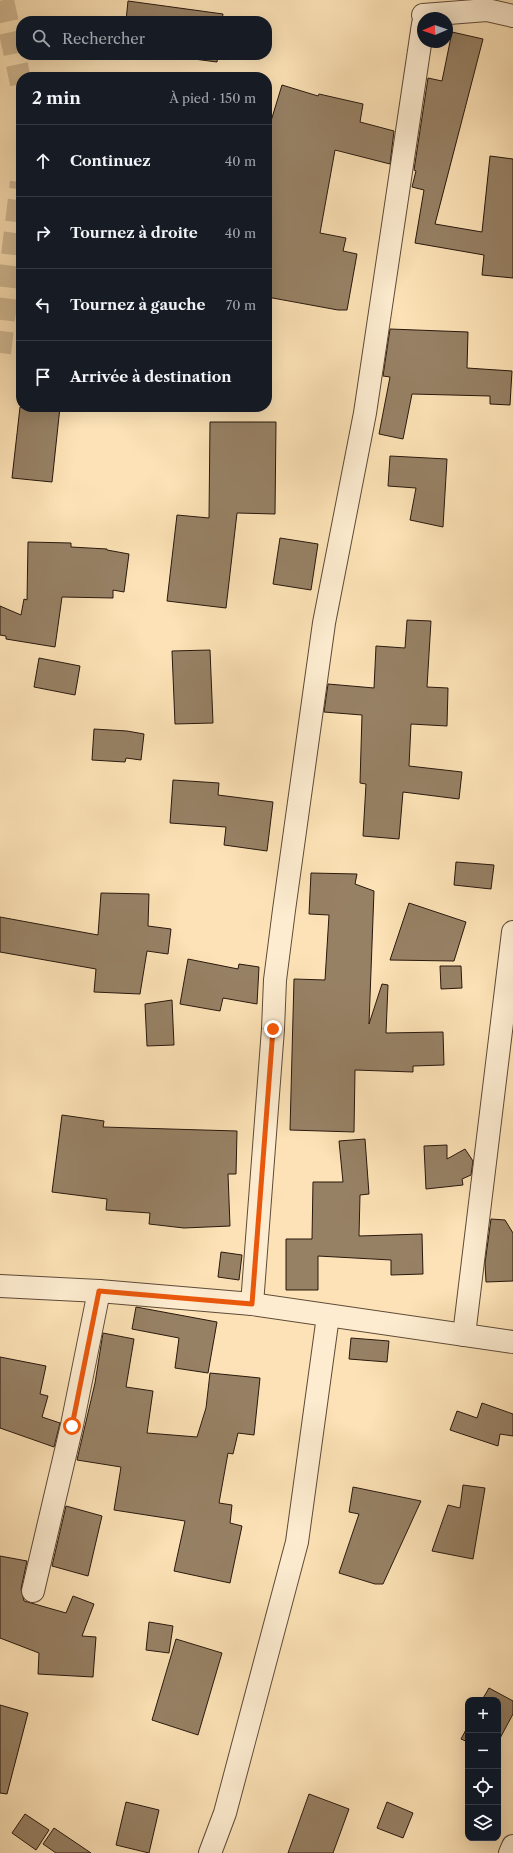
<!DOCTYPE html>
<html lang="fr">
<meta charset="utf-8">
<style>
body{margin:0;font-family:"Libre Caslon Text",serif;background:#20242c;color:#f1f3f6}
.controls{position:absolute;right:12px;bottom:12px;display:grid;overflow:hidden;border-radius:8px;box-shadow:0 4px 16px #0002}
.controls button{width:36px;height:36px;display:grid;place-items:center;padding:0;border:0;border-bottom:1px solid #363941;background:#171b24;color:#f1f3f6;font:20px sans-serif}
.compass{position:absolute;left:417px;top:12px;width:36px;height:36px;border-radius:50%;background:#171b24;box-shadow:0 4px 16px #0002;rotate:268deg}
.stop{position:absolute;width:12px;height:12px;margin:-9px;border:3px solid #ea580c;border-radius:50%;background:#fff}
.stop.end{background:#ea580c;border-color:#fff;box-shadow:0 1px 4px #0008}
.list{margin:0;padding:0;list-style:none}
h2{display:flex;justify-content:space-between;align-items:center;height:52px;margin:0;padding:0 16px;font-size:17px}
h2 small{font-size:13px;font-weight:400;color:#9ea1a6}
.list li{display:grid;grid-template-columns:26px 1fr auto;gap:12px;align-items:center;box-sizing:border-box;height:72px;padding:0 16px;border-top:1px solid #363941}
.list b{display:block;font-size:15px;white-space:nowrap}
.list em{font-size:13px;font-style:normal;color:#9ea1a6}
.icon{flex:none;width:22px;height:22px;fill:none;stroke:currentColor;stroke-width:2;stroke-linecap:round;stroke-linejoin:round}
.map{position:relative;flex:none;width:513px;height:1853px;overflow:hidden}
.search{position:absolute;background:#171b24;box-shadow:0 4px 16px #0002;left:16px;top:16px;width:256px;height:44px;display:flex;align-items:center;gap:10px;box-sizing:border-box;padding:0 14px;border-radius:16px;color:#9ea1a6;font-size:15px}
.panel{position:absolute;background:#171b24;box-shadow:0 4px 16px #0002;left:16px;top:72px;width:256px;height:340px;border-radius:16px}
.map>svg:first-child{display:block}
.building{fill:#978165;stroke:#29180d}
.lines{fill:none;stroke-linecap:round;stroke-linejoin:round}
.minor-tunnel{stroke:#d2ba94;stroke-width:22;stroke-dasharray:22 11;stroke-linecap:butt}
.minor-casing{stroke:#5e4a37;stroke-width:24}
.minor{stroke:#fdecd0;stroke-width:22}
.route{stroke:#ea580c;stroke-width:5}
</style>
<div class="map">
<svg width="513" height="1853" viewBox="0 0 513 1853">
<rect width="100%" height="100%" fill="#fce2b6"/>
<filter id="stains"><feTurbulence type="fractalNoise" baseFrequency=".005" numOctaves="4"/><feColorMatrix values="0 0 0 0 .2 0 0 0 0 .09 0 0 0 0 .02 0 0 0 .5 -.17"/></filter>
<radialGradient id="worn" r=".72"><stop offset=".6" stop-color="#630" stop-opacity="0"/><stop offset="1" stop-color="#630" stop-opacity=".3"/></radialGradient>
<g class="building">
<polygon points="128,1 223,14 222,21 126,21"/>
<polygon points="452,32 483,39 435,224 482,232 490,156 513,159 513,278 482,275 484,255 415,243 424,190 412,187 416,171 414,170 428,78 442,81"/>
<polygon points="163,55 218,55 217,62"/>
<polygon points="282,85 318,96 319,94 363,104 360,122 394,131 390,164 335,150 320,233 346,238 343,251 357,254 347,310 338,310 267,297 267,134"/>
<polygon points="390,329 468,332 467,368 512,371 510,405 490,404 490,396 412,394 403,439 379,434 390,377 383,376"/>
<polygon points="20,407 60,407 52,482 12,478"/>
<polygon points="210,422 276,422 275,514 237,513 226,608 167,601 177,515 209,518"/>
<polygon points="390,456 447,459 443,527 410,520 416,488 388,486"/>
<polygon points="280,538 318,544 311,590 273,584"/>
<polygon points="28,542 71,543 71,547 107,549 107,550 129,554 124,592 113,590 113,598 62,597 55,647 6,639 6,636 0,635 0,606 21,615 24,599 27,600"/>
<polygon points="407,620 431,621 427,687 448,688 447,726 411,724 409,766 462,772 459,799 403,792 399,839 363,836 366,784 360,783 362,715 324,712 328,684 374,688 376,646 405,648"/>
<polygon points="210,650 213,723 175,724 172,651"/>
<polygon points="39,658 80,666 75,695 34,687"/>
<polygon points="94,729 127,731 144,734 141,760 126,758 125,762 92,760"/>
<polygon points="173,780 219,783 218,795 273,802 267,851 224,845 226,827 170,823"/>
<polygon points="456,862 494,865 491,889 454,885"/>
<polygon points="311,873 357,874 355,884 374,891 369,1024 382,984 388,985 386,1033 443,1032 444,1065 413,1066 413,1072 355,1070 354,1132 290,1130 294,979 325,980 329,915 309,914"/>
<polygon points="101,893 149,894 148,926 171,929 168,954 147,951 140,994 94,992 96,969 0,952 0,917 98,935"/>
<polygon points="409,903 466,922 454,961 390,960"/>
<polygon points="188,959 238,969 239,964 259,967 257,1004 223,998 220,1011 180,1004"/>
<polygon points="440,966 461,966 462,988 441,989"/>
<polygon points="172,1000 174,1045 147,1046 145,1004"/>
<polygon points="62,1115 104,1121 103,1127 237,1131 236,1174 228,1174 230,1226 184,1228 149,1224 150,1213 106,1210 107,1199 52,1192"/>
<polygon points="365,1139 369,1194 360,1195 359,1236 422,1234 423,1274 391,1275 391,1260 318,1256 318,1290 286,1290 286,1239 312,1239 313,1182 343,1182 339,1141"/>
<polygon points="447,1145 447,1159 465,1149 473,1161 471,1175 462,1179 463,1185 426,1189 424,1146"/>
<polygon points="491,1219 505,1220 513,1233 513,1281 486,1282 485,1263"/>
<polygon points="221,1252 242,1255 239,1280 218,1277"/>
<polygon points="136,1307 217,1322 208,1373 175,1368 179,1338 132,1329"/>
<polygon points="103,1333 134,1339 126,1387 153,1391 147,1433 197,1437 206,1408 210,1373 260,1378 254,1435 238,1433 233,1454 228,1453 219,1503 232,1505 230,1523 242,1526 230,1583 174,1571 185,1521 114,1510 121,1467 77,1460 95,1383"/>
<polygon points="351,1338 389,1341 387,1362 349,1359"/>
<polygon points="0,1357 46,1366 40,1394 48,1396 42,1417 60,1423 54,1447 0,1428"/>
<polygon points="482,1403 513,1414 513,1436 500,1434 498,1446 450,1430 457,1411 477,1418"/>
<polygon points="463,1485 485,1488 473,1559 432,1551 448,1505 460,1508"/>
<polygon points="353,1487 421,1501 383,1584 375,1584 339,1573 359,1514 349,1512"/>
<polygon points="66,1506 102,1516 88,1576 52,1566"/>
<polygon points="0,1556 27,1561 21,1589 24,1601 66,1613 73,1596 94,1604 82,1636 96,1637 93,1677 38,1674 39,1653 0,1638"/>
<polygon points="149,1622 173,1626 169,1653 146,1650"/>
<polygon points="176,1639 222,1653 198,1735 152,1720"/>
<polygon points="489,1688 513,1701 513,1714 498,1742 498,1700 482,1700"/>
<polygon points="0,1705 28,1713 7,1794 0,1793"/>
<polygon points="468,1726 468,1742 461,1739"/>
<polygon points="309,1794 349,1809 333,1853 288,1853"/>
<polygon points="126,1802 159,1810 149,1853 116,1845"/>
<polygon points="387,1802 413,1813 403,1838 377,1828"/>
<polygon points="25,1814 49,1830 36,1850 12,1833"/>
<polygon points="54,1828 91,1853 56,1853 43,1844"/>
</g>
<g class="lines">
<g class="minor-tunnel">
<polyline points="3,0 21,84"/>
<polyline points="0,353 21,182"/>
</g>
<g class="minor-casing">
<g id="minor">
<polyline points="423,15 487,10 513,16"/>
<polyline points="0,1286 99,1291 252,1304 513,1342"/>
<polyline points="252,1304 273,1029 275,980 284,910 324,623 365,413 423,24"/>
<polyline points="464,1335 513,932"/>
<polyline points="33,1591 72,1425 99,1291"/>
<polyline points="210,1853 225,1813 297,1542 328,1316"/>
<polyline points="510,1853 513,1846"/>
</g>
</g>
<use href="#minor" class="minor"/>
</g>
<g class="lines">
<polyline class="route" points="72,1426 99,1291 252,1304 273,1029"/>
</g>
<rect width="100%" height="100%" filter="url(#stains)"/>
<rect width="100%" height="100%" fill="url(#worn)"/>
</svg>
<div class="controls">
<button>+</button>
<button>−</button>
<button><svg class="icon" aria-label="locate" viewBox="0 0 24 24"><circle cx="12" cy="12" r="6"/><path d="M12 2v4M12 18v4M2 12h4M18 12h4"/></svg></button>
<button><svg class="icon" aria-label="layers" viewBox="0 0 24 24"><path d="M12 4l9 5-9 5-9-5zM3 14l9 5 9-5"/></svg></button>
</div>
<svg class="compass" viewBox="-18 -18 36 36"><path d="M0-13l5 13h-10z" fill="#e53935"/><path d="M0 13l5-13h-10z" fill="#9ea1a6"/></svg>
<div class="stop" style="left:72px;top:1426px"></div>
<div class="stop end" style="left:273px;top:1029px"></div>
<div class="search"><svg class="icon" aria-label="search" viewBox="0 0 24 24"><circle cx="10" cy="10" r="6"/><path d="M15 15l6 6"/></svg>Rechercher</div>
<section class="panel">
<h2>2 min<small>À pied · 150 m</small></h2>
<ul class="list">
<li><svg class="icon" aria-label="ahead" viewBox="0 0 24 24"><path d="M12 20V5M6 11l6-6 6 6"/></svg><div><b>Continuez</b></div><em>40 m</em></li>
<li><svg class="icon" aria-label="right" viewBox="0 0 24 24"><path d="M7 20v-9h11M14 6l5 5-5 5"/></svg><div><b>Tournez à droite</b></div><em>40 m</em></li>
<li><svg class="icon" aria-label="left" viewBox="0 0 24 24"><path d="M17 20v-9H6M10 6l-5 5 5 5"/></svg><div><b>Tournez à gauche</b></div><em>70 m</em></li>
<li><svg class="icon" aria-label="arrive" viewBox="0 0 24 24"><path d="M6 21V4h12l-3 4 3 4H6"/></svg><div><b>Arrivée à destination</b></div></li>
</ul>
</section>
</div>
